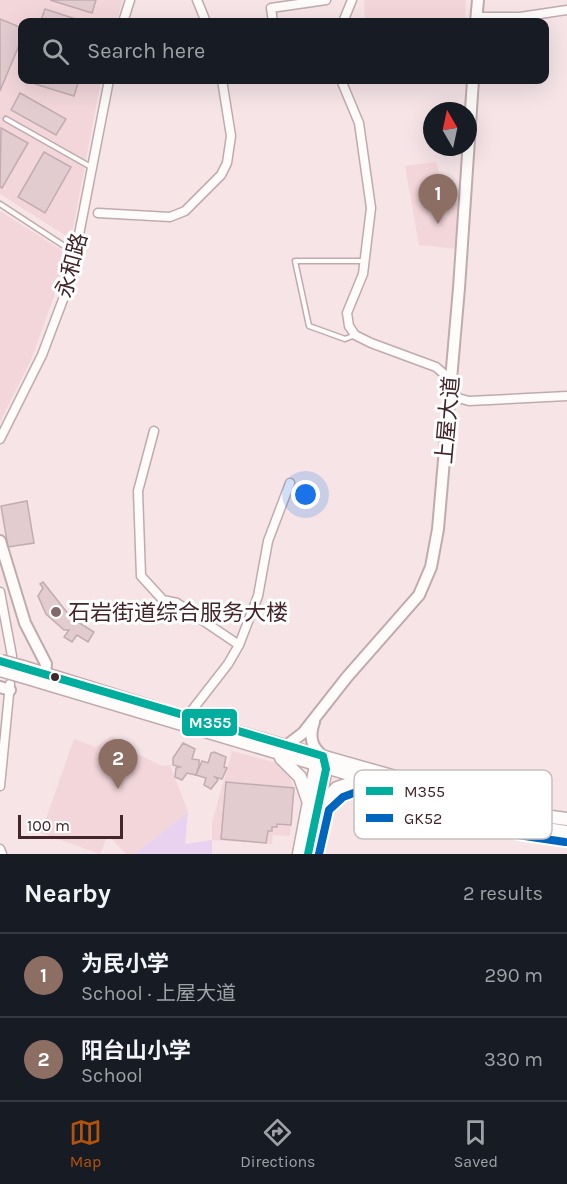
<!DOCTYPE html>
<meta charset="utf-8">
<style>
body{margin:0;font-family:Karla,"Noto Sans SC",sans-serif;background:#242831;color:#f1f3f6}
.compass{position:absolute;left:423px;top:102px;width:54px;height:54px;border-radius:50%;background:#171b24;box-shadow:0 6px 24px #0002;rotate:351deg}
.scale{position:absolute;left:18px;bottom:15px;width:105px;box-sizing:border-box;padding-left:6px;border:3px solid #43262b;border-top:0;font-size:16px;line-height:21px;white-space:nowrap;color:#43262b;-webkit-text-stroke:4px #fff;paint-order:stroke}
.you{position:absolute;left:306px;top:495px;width:21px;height:21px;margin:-15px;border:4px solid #fff;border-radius:50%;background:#1a73e8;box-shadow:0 0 0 9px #1a73e833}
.badge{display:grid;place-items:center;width:39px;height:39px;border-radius:50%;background:#b45309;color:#fff;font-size:20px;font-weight:700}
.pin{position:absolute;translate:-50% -50px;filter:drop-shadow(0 2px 3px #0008)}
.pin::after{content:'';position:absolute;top:32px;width:21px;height:18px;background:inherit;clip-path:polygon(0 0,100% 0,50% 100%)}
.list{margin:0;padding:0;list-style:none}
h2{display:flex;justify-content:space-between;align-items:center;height:78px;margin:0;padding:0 24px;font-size:26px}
h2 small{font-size:20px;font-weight:400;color:#9ea1a6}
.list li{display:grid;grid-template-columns:39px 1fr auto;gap:18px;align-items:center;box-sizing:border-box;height:84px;padding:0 24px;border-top:2px solid #363941}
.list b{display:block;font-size:22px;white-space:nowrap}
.list p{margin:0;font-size:20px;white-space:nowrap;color:#9ea1a6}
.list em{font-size:20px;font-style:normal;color:#9ea1a6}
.icon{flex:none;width:33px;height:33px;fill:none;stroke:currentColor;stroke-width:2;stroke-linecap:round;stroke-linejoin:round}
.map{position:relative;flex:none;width:567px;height:854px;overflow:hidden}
.search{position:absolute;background:#171b24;box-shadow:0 6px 24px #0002;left:18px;right:18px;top:18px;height:66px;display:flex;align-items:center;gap:15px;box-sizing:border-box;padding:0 21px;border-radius:12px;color:#9ea1a6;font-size:22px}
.sheet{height:246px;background:#171b24}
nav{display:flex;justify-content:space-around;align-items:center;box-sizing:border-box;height:84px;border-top:2px solid #363941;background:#171b24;font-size:16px;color:#9ea1a6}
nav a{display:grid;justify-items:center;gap:3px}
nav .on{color:#b45309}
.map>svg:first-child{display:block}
.built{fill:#f2d6da}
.green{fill:#e9d2f0}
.building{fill:#e3ccd0;stroke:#c2acb1;stroke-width:1.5}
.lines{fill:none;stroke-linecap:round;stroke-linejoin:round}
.service-casing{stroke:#c0aaae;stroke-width:7}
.minor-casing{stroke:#c0aaae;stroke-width:11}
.tertiary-casing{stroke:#c0aaae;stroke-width:14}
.secondary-casing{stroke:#c0aaae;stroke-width:14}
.primary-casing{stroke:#c0aaae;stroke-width:15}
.service{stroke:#fefbfb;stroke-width:4}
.minor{stroke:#fefbfb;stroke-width:8}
.tertiary{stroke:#fefbfb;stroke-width:10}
.secondary{stroke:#fefbfb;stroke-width:10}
.primary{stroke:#fefbfb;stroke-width:12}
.primary-bridge-casing{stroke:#c0aaae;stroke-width:15;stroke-linecap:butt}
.primary-bridge{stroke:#fefbfb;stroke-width:12}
.bus-1-casing{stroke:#fff;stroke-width:12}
.bus-2-casing{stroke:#fff;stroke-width:12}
.bus-1{stroke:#01ad9c;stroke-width:8}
.bus-2{stroke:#0065bd;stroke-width:8}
.poi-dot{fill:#82686d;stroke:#fff;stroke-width:2}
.bus-dot{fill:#43262b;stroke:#fff;stroke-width:2}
.labels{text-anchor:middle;stroke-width:6;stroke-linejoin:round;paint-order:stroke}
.street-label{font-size:22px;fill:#43262b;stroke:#fff}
.poi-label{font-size:22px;fill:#43262b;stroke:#fff;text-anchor:start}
.key{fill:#fff;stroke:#c7bebf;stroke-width:1.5}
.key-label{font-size:16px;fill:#43262b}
.line-badge{stroke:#fff;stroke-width:2}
.badge-label{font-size:16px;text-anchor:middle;font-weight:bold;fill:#fff}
</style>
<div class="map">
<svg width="567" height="854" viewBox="0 0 567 854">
<rect width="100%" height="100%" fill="#f6e4e7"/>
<g class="built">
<polygon points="0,0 123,0 116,22 22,22 22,80 101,80 71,239 0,194"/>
<polygon points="364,0 466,0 465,22 365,22"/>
<polygon points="436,162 447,203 461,204 458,249 419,245 405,166"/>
<polygon points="0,211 69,255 31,360 0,422"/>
<polygon points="112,736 125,748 162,766 170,765 188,812 135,854 126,854 108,835 100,854 41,833 74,739 96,747"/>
<polygon points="232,751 276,763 288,773 294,788 290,836 273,835 272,844 212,840 212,823"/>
</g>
<polygon class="green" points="188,812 185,844 212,840 212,854 135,854"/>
<g class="building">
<polygon points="50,0 96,0 92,13"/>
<polygon points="45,9 85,22 50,22 41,20"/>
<polygon points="0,19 22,28 22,38 0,91"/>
<polygon points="22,79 22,80 79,80 74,96 22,80"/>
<polygon points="20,93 66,119 56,135 11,110"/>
<polygon points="1,128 28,143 2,188 0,187"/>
<polygon points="44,152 71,167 45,213 18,197"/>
<polygon points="27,501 34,543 8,547 1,506"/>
<polygon points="43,582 73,620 72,625 75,620 94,632 88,642 77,635 72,642 64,637 69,630 64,630 46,614 38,596 43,588 40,584"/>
<polygon points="183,743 195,749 192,759 199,760 199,766 196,775 187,773 182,780 175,777 176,768 180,767 173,765 173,758"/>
<polygon points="214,752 226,757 224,767 227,768 222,779 215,777 218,780 211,789 204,785 206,778 196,775 202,761 208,763 211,753"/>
<polygon points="226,782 294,788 291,825 277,824 277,827 272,827 272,831 268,831 266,843 221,839"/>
</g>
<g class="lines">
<g class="service-casing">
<g id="service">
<polyline points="6,119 91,167"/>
<polyline points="0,204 75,253"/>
<polyline points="355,335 345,339 309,326 295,261 364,261"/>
</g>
</g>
<g class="minor-casing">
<g id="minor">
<polyline points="197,0 206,22"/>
<polyline points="477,17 520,17 567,10"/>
<polyline points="123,22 130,0"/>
<polyline points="273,22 271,8 326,0"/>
<polyline points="343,22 352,0"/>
<polyline points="341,80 359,123 371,208 363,274 347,313 349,326 355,335 371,343 436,367 444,374 458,398 469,401 567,396"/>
<polyline points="98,213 170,217 185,211 221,175 227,163 231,136 222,80"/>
<polyline points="154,431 138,491 141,576 163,600 177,603 239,645"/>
<polyline points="0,439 42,355 70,281 109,80"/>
<polyline points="0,592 12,656"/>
<polyline points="186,718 228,664 239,645 258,596 268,541 290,483"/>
<polyline points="0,786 10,684"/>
<polyline points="0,849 2,854"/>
</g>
</g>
<g class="tertiary-casing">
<g id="tertiary">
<polyline points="476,22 478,0"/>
<polyline points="0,541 25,623 46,664 45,675"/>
<path d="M314 722C309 736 311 747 323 756"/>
<polyline points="286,746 303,733 347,677 419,595 431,567 438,529 459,288 473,80"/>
</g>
</g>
<g class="secondary-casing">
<polyline id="secondary" points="0,687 10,690"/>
</g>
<g class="primary-casing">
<g id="primary">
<polyline points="23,667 161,710"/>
<polyline points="21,676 520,825 567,832"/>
<polyline points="226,729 522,813 567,819"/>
<polyline points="281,758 300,777 308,800"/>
<polyline points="318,808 337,788 362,780"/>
<polyline points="299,854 316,765 320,760"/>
<polyline points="308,854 326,769 324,761"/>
</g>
</g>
<use href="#service" class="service"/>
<use href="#minor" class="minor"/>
<use href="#tertiary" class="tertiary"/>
<use href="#secondary" class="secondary"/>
<use href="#primary" class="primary"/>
<g class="primary-bridge-casing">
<g id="primary-bridge">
<polyline points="1,661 23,667"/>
<polyline points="0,670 21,676"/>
</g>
</g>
<use href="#primary-bridge" class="primary-bridge"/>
<g class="bus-1-casing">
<polyline id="bus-1" points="0,661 323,756 326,769 308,854"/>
</g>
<g class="bus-2-casing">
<polyline id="bus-2" points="319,854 329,810 343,797 359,791 435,809 518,835 565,842"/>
</g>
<use href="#bus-1" class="bus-1"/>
<use href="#bus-2" class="bus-2"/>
</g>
<circle class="poi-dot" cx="56" cy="612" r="6"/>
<circle class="bus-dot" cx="55" cy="677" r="5"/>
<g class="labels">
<g class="street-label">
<text transform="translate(71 265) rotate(-75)" y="8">永和路</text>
<text transform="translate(447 420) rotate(-85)" y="8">上屋大道</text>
</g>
<g class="poi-label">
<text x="68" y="620">石岩街道综合服务大楼</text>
</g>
</g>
<rect x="354" y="770" width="198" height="69" rx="9" class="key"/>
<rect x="366" y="787" width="27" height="8" fill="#01ad9c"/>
<rect x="366" y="814" width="27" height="8" fill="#0065bd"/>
<g class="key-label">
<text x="404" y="797">M355</text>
<text x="404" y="824">GK52</text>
</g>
<rect class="line-badge" x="181" y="708" width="57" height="29" rx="6" fill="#01ad9c"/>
<g class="badge-label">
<text x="210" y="728">M355</text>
</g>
</svg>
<svg class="compass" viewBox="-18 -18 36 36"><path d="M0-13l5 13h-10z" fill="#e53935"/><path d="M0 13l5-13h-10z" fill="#9ea1a6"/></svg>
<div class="scale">100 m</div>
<div class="you"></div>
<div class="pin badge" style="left:438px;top:224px;background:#8d6e63">1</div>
<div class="pin badge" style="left:118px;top:789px;background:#8d6e63">2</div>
<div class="search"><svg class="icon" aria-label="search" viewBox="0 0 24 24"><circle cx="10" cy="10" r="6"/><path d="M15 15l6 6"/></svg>Search here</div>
</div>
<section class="sheet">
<h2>Nearby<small>2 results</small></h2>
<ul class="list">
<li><span class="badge" style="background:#8d6e63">1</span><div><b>为民小学</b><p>School · 上屋大道</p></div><em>290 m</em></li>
<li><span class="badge" style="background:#8d6e63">2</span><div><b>阳台山小学</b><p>School</p></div><em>330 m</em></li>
</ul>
</section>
<nav>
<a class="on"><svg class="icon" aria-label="map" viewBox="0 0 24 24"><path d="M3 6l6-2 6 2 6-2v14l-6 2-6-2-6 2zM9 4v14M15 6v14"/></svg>Map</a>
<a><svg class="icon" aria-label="directions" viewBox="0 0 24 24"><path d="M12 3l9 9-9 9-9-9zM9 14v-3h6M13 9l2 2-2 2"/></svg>Directions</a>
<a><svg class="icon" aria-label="saved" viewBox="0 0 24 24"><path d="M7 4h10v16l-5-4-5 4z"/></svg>Saved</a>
</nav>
